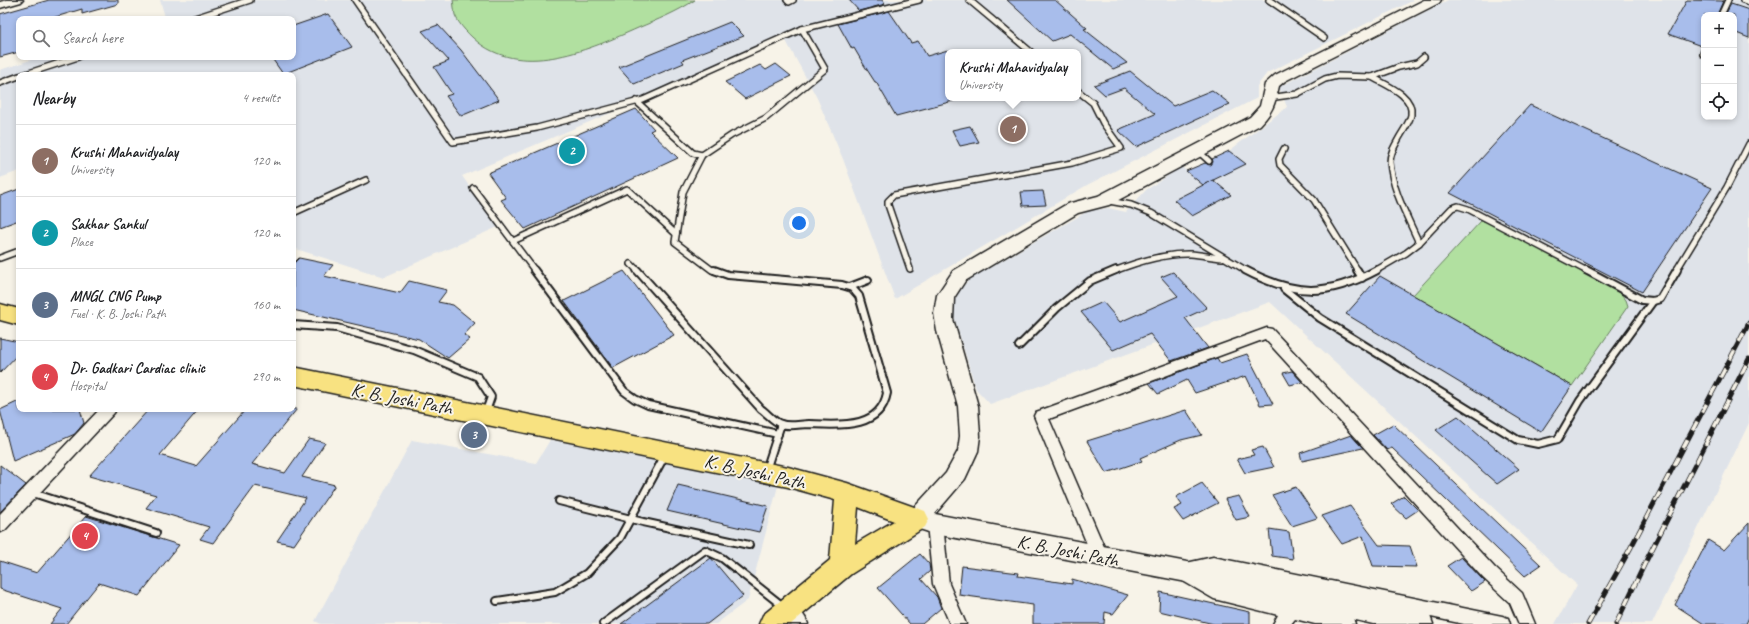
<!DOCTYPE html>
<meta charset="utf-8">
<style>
body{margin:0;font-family:Caveat,sans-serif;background:#f2f2f2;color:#202124}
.controls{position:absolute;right:12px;top:12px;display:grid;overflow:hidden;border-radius:8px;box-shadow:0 2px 6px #0003}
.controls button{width:36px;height:36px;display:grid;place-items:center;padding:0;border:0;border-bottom:1px solid #e0e0e0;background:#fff;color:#202124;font:20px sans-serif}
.you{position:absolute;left:799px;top:223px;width:14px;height:14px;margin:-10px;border:3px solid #fff;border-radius:50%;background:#1a73e8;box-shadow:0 0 0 6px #1a73e833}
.badge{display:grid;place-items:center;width:26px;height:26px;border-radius:50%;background:#111827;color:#fff;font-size:13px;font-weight:700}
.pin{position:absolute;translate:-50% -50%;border:2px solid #fff;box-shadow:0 1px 4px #0006}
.popup{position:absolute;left:945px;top:49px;width:136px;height:52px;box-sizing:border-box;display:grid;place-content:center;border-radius:8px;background:#fff;filter:drop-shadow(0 1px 3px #0005);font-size:13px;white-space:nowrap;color:#757577}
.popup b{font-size:15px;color:#202124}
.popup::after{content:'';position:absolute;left:50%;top:100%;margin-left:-8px;border:8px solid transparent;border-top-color:#fff}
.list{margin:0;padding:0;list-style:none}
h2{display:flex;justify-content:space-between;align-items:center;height:52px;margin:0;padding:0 16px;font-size:17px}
h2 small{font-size:13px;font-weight:400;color:#757577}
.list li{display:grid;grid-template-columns:26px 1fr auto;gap:12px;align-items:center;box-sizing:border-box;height:72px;padding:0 16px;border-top:1px solid #e0e0e0}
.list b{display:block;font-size:15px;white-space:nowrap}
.list p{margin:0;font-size:13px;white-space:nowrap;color:#757577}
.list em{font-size:13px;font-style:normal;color:#757577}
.icon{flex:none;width:22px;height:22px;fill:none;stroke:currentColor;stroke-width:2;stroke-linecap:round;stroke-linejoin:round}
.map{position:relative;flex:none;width:1749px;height:624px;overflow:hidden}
.search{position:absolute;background:#fff;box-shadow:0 2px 6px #0003;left:16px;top:16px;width:280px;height:44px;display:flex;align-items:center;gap:10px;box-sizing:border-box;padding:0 14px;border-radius:8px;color:#757577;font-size:15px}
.panel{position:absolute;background:#fff;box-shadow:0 2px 6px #0003;left:16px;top:72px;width:280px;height:340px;border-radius:8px}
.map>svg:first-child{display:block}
.built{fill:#dfe3e9;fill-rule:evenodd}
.green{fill:#b1e0a0;stroke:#667e5e}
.building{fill:#a8bdeb;stroke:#1c1c1c}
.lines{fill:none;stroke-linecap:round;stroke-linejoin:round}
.lane-far1-casing{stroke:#1c1c1c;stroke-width:8}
.lane-casing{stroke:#1c1c1c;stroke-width:10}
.street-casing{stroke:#1c1c1c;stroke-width:3}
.secondary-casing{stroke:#1c1c1c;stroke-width:3}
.primary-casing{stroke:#1c1c1c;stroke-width:3}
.lane-far1{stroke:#f7f3e8;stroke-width:5}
.lane{stroke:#f7f3e8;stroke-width:6}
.street{fill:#f7f3e8;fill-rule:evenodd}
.secondary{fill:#f7f3e8;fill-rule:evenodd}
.primary{fill:#f8e281;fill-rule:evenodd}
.rail-casing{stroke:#1c1c1c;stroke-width:5}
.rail{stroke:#f7f3e8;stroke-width:3.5;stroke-dasharray:10;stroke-linecap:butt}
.labels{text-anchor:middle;stroke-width:4;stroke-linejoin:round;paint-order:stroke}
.street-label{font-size:19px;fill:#1c1c1c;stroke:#f7f3e8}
</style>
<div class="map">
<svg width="1749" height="624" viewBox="0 0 1749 624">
<rect width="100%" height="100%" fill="#f7f3e8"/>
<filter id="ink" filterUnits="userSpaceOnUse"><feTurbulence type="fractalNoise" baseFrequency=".025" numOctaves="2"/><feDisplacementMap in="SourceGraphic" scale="8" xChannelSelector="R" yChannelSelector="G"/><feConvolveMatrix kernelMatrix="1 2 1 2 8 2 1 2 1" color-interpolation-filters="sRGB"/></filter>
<g filter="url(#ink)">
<g class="built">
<path d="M160 0H1414L1267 73 1257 86V98L1087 185 895 299 843 159 817 98 785 39 462 176 498 227 384 277 293 248V75H19V171L0 178V70L40 57H293V19H159L165 17ZM948 52H1078V98H948Z"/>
<path d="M1448 0H1749V423L1652 624H1555L1577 585 1270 302 990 404 976 389 954 317V303L959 290 970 279 1088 211 1108 208 1126 212 1146 190 1181 167 1187 171 1229 151 1287 107 1279 87ZM1704 15H1734V117H1704Z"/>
<polygon points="412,440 536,463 550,440 779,482 748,600 716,624 321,624 315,621"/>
</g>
<g class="green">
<path d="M453 0H695C677 12 657 20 638 28 591 49 525 78 479 43 470 36 459 25 455 15 454 11 454 5 453 0Z"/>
<polygon points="1481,221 1487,221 1617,289 1626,300 1628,306 1572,386 1413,295"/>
</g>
<g class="building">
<polygon points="49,0 118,0 118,4 82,14 82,9 49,19 19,19 19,52 0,57 0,14"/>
<polygon points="849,0 882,0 885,4 859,11"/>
<polygon points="1007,0 1055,0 1087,28 1084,29 1127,63 1113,69 1070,34 1052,41"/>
<polygon points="1687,0 1723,1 1717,15 1704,15 1704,47 1668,34"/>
<polygon points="1731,4 1749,10 1749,38 1734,32 1734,15 1725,15"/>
<polygon points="889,11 911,43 918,41 927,56 948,50 948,98 956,98 957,100 896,116 876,82 875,82 864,65 854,48 852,49 838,24"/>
<polygon points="328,14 352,47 283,74 271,57 293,57 293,26"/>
<polygon points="730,22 744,36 682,60 684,63 634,84 619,67"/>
<polygon points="438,25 461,50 499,100 461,116 446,96 452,94 434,67 449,61 422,31"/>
<polygon points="776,64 791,76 745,99 725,82 760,65 766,70"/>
<polygon points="1130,71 1173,106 1212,90 1230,104 1136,147 1118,130 1155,114 1124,88 1105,95 1094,85"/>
<polygon points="1530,105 1712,188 1642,292 1450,193"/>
<polygon points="636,109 654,129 650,131 678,158 525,229 501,200 506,198 488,173"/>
<polygon points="970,126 979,142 960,146 952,130"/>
<polygon points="1229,151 1246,164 1203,185 1186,171 1205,163 1211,165 1213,162 1212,159"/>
<polygon points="1213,180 1231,195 1192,216 1174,200"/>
<polygon points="19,189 19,220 0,227 0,196"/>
<polygon points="1043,191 1046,205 1023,206 1021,192"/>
<polygon points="299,258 333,265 324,276 400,293 409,281 447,290 438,302 453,305 475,323 464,335 470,339 448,358 419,339 293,310 293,264"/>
<polygon points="624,271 674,335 613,368 564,301"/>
<polygon points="1173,272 1207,308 1185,318 1208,348 1171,361 1150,334 1113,350 1081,312 1103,302 1120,322 1178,296 1161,277"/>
<polygon points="1380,276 1572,386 1541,432 1346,314"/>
<polygon points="0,338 19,342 19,353 0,373"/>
<polygon points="1247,354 1273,404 1260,405 1246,376 1195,393 1187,380 1158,394 1149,383 1217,358 1220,363"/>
<polygon points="1292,371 1302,382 1290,385 1283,373"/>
<polygon points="19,401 19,409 80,409 84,423 75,434 13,461 0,410"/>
<polygon points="149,409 199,409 160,455 196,466 246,409 297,409 252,464 285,473 309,439 323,442 325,443 302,477 335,485 294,545 277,541 306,498 255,486 213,543 200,539 209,527 146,508 156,495 89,476"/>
<polygon points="1186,410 1202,435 1181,440 1140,458 1142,461 1106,473 1087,441"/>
<polygon points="1458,416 1519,469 1497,484 1436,430"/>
<polygon points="1393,424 1541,565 1525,576 1392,448 1387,450 1373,435"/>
<polygon points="1351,435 1363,448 1302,461 1300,453"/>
<polygon points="1263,447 1274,467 1245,473 1237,459 1254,455 1251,450"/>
<polygon points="0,465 26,485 0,512"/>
<polygon points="1202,483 1218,503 1183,521 1174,509 1182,505 1176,497"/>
<polygon points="678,485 768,506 759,532 667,511"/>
<polygon points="1296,487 1317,518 1292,526 1272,495"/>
<polygon points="1239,496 1250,517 1236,520 1225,499"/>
<polygon points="1404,496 1418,510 1406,518 1391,504"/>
<polygon points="1350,506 1379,545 1410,546 1417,567 1373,566 1363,536 1342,544 1322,516"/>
<polygon points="86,516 179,545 139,596 99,583 66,624 50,624 62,609 0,589 0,561 37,573"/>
<polygon points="1749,523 1749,617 1746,624 1704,624 1675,605 1708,540 1724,550"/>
<polygon points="1269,529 1289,532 1293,559 1272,556"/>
<polygon points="920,554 929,564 930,571 921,579 937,597 941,608 922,624 910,624 878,588"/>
<polygon points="1461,557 1485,582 1471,591 1447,566"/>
<polygon points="711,558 743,596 707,624 621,624"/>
<polygon points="962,566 1019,573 1018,576 1072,584 1072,579 1128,595 1113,614 1105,612 1104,624 1033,624 1033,605 959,595"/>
<polygon points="1160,592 1250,612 1250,624 1214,624 1159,611"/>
</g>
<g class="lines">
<g class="lane-far1-casing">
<g id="lane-far1">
<polyline points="355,0 453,142 537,128 643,100 802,29 919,0"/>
<polyline points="787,0 789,2 793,0"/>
<polyline points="969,0 1031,52"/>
<polyline points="1269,0 1324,38"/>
<polyline points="1743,0 1749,2"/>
<polyline points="1721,15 1728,0"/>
<polyline points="192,19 250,0"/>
<polyline points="1703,54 1704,51"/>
<polyline points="23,75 78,57"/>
<path d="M1372 77C1386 85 1414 95 1411 115 1409 124 1402 132 1398 140 1394 147 1390 154 1390 162 1392 190 1408 218 1419 243"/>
<polyline points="0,83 19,76"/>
<polyline points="1269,98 1297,94 1325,79 1337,76 1372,77 1399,67 1417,63 1424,57"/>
<polyline points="636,101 693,153 702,155"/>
<polyline points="1284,149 1279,159 1280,165 1314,200 1358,271"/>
<polyline points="1198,151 1209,161"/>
<polyline points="473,188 535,271"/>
<polyline points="1109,201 1131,205 1151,213 1247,271"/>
<polyline points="293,213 366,180"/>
<polyline points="513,241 627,189 676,234"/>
<polyline points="0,258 19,251"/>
<polyline points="631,264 638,271"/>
<polyline points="910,269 888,205 888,201 894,195 1072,163 1121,148 1103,123 1093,103 1078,91"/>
<polyline points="717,271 712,270 675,242 683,192 702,155 732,135 766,118 825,69 802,29"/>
<path d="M1114 271C1137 262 1165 253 1191 254 1201 255 1212 257 1222 258"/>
<polyline points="1375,271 1406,253 1419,243 1452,208 1458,206 1468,209 1587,271"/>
<polyline points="1676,271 1727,187 1749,144"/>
</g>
</g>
<g class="lane-casing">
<g id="lane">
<polyline points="534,270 624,391 635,399 648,405 778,434"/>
<path d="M637 270 761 409C767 413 774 422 781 424 789 427 801 424 809 424 838 425 880 430 887 393L859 296 852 288 842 285 728 275 714 270"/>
<path d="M1245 270C1294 296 1327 297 1377 270"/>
<polyline points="1357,270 1362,278"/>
<polyline points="1586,270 1642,300 1653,301 1660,299 1677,270"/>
<polyline points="850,287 868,280"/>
<polyline points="1284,289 1320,318 1518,440 1538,444 1558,439 1580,401 1653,301"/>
<polyline points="293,325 337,328 414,350 478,377 491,397 485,414"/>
<polyline points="1019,346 1057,308 1090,281 1116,270"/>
<polyline points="766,470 781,424"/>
<polyline points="30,492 156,533"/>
<polyline points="559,501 643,522 749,545"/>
<polyline points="497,601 555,592 587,573 620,538 665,455"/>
<polyline points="603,624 705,550 722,558 784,607"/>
</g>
</g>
<g class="street-casing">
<g id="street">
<polygon points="7,0 23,0 21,2 0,8 0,2"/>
<polygon points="1267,328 1272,329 1495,568 1522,593 1535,624 1519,624 1510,603 1483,578 1265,339 1049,419 1108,556 1106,561 1100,563 1094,561 1034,416 1036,412"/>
<polygon points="100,409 116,409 114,413 5,530 0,532 0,514"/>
<polygon points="935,517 940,519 943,524 949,584 966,624 950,624 933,584 927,524 930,519"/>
<polygon points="1213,557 1502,616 1508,618 1510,624 1464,624 1213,571 1200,574 1217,584 1347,616 1353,618 1355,624 1315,624 1295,619 1291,624 1273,624 1278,615 1214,599 1183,581 1180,569 1182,564"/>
<path d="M789 603C798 607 805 615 808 624H789L781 611 783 605Z"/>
</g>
</g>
<g class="secondary-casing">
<path id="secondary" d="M1424 0H1441L1439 3 1285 81 1279 86C1275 103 1273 112 1260 125L1109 205 1078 213 965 281 954 298 953 319 978 406 980 436 978 451 965 479 935 514 1213 567 1422 613 1430 616 1433 624H1373L1213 587 935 534 910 526 906 519 910 512 946 473 958 451 960 436 958 406 937 331 934 313 937 295 953 271 1067 204 1098 196 1250 117 1260 106 1265 84 1275 75Z"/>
</g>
<g class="primary-casing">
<g id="primary">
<polygon points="0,304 19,309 19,325 0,320"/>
<path d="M293 367 788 467 847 483 917 508 925 511 929 519 925 527 851 574 791 624H759L763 615 830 560 835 500 788 487 293 385ZM858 507 894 521 855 544Z"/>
</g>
</g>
<use href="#lane-far1" class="lane-far1"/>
<use href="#lane" class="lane"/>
<use href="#street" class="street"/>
<use href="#secondary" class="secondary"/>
<use href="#primary" class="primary"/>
<g class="rail-casing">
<g id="rail">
<polyline points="1588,624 1630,549 1749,323"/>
<polyline points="1616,624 1647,559 1749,359"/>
</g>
</g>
<use href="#rail" class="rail"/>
</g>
</g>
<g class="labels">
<g class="street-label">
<text transform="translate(402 398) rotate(11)" y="7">K. B. Joshi Path</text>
<text transform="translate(755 471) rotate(13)" y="7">K. B. Joshi Path</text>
<text transform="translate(1068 550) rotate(11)" y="7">K. B. Joshi Path</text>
</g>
</g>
</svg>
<div class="controls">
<button>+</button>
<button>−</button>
<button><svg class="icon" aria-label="locate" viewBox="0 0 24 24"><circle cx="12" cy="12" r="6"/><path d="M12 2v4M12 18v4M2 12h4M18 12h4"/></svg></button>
</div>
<div class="you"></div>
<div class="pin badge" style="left:1013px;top:129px;background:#8d6e63">1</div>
<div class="popup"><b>Krushi Mahavidyalay</b>University</div>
<div class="pin badge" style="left:572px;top:151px;background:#0f9aa8">2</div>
<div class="pin badge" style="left:474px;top:435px;background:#5c6f8a">3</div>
<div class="pin badge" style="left:85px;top:536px;background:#e0444e">4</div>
<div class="search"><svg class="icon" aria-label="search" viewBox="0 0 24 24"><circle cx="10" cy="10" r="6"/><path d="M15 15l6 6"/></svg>Search here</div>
<section class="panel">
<h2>Nearby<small>4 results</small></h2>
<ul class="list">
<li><span class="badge" style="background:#8d6e63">1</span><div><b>Krushi Mahavidyalay</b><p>University</p></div><em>120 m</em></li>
<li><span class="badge" style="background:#0f9aa8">2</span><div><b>Sakhar Sankul</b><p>Place</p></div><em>120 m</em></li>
<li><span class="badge" style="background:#5c6f8a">3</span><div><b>MNGL CNG Pump</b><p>Fuel · K. B. Joshi Path</p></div><em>160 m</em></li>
<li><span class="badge" style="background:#e0444e">4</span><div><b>Dr. Gadkari Cardiac clinic</b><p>Hospital</p></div><em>290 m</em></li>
</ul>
</section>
</div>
